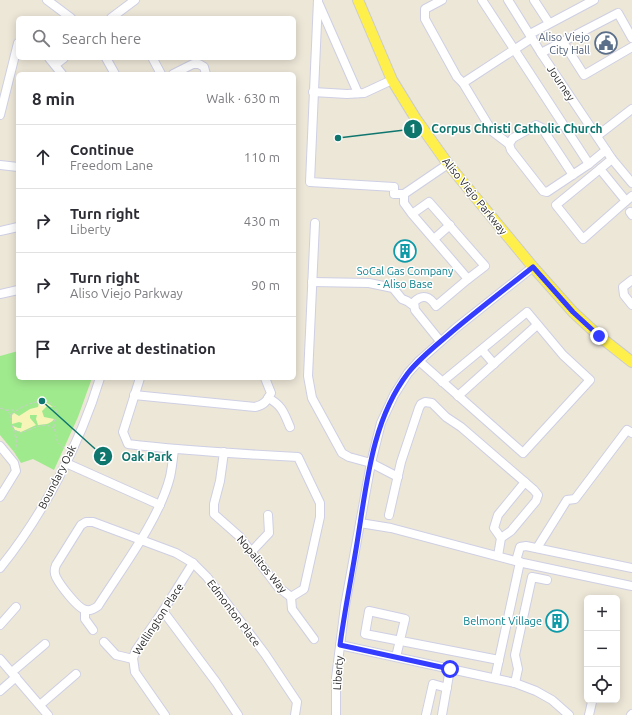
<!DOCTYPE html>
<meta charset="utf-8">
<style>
body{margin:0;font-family:Ubuntu,sans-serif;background:#f7f7f7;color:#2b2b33}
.controls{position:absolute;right:12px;bottom:12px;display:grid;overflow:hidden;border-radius:6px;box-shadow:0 2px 10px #0003}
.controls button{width:36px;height:36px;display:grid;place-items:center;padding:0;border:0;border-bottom:1px solid #e1e1e2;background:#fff;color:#2b2b33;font:20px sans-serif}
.stop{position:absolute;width:12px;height:12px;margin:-9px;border:3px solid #333cff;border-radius:50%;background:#fff}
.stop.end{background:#333cff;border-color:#fff;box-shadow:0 1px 4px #0008}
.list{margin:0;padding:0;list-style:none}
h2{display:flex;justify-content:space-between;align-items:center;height:52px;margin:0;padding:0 16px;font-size:17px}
h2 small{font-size:13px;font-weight:400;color:#7c7c81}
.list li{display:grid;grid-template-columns:26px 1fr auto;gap:12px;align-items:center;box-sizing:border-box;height:64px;padding:0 16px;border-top:1px solid #e1e1e2}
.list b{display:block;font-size:15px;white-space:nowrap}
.list p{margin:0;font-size:13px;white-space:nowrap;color:#7c7c81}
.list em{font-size:13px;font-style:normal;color:#7c7c81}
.icon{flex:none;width:22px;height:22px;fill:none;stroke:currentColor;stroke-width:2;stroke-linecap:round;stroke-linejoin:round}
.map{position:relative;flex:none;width:632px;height:715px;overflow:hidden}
.search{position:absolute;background:#fff;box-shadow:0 2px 10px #0003;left:16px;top:16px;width:280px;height:44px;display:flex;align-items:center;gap:10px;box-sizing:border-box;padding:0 14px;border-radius:6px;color:#7c7c81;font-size:15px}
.panel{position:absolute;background:#fff;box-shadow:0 2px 10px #0003;left:16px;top:72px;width:280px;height:308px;border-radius:6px}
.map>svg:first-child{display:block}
.green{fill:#a0ea8e}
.sand{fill:#f6f5b7}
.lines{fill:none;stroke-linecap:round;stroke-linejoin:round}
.minor-casing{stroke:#cecfe4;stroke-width:10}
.major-casing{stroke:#ccc;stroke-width:12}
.path{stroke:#ccc;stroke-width:1;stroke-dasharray:3 2;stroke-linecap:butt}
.minor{stroke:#fff;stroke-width:8}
.major{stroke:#ffef4b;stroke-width:10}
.route{stroke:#333cff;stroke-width:5}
.labels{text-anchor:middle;stroke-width:3;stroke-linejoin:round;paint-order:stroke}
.service-label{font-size:11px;fill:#4e5e75;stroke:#fff;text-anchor:end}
.street-label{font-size:11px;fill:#292929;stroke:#fff}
.culture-label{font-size:11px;fill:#0d838f;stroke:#fff}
.leader{fill:none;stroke:#0f766e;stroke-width:1.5}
.callout-dot{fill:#0f766e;stroke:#fff;stroke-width:1.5}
.mark-label{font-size:12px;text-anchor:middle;font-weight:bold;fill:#fff}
.callout-label{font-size:12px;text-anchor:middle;font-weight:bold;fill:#0f766e;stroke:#fff;stroke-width:3;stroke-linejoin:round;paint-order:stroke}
</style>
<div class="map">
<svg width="632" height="715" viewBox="0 0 632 715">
<rect width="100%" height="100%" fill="#ede7d8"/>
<polygon class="green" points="18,351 18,378 92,378 78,417 54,470 33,459 21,463 14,452 0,435 0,356"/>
<path class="sand" d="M42 402 47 403 53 407 47 406 42 411 44 417 54 419C50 425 44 424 38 425L36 419 37 415H30V418L36 425 21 432 15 430 13 426 18 428H21L22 423 19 422 12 424V415L14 413 19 416 30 409 38 407 39 403Z"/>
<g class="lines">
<g class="minor-casing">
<g id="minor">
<polyline points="47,0 71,18"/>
<polyline points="318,0 310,182 394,187 394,194 404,194"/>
<polyline points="442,0 425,9 425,19 457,77 463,83 532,38"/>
<polyline points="482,0 589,164"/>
<polyline points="508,0 541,53 612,159 632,183"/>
<polyline points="534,0 549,23"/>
<polyline points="318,2 358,93"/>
<polyline points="111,18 135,0"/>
<polyline points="530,34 594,0"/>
<polyline points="563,42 584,75 632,47"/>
<polyline points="541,53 618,13 632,38"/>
<polyline points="49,58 62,74"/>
<polyline points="106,58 115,74"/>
<polyline points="153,59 161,74"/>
<polyline points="55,65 64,58"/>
<polyline points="173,74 193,64 199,64 204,67 206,74"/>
<polyline points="463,83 492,131 509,144"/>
<polyline points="313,92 347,94 364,93 392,80"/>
<polyline points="0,115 18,43"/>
<polyline points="597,136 632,109"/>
<polyline points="612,159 600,169 626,201 632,196"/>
<polyline points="0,165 18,167"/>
<polyline points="600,169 556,205 583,239 626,201"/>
<polyline points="573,175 542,128 536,125 513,138 509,144 511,150 543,191 547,192 589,164 606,150"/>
<polyline points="630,212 632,215"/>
<polyline points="412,214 468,279 485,266 429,202 412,214 404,203 404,194 448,164"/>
<polyline points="315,223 308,376 312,398 342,453 349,457 371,463 398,477"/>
<polyline points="0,231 18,227"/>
<polyline points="434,239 450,225"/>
<polyline points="632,280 623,287 624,295 632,305"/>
<polyline points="312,282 369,283 393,288 402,299 407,301 414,306"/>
<polyline points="0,294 18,290"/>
<path d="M440 341 415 310 414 302C423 293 430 297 436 306L468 279"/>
<polyline points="482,350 494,364"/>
<polyline points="419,361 523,453 590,380 563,355 527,312 442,382"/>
<path d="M140 378 123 432 128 444C185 451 241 454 298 457L320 503V517L304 589 291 597 278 587 240 537 214 514V504L220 481 224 452"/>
<path d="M134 395 255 407C264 405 267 401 271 393L265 378"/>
<polyline points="458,396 537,325"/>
<path d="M268 398C282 405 284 413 290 427"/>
<polyline points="0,446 14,463 16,471 0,497"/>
<path d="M174 449C173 458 172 468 170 477 159 520 122 568 98 606 94 609 90 611 86 610 78 609 60 585 56 577 54 573 54 570 56 565L81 525 86 522H93L176 553 193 563 207 577 265 654 297 702 295 715"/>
<polyline points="66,463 160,505"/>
<polyline points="389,515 401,462 419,408 421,404 425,402 432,403 446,417 461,427 534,490 538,495 536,501 511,531 501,538 498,556"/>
<polyline points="360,523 391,528 523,563 632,586"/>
<polyline points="501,538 494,528 498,515 525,482"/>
<polyline points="537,548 567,500 575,499 627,430 632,433"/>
<polyline points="252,551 269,533 268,515"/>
<polyline points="516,561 520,547 526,546 632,568"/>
<path d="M0 568C43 515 80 444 100 378"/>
<polyline points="291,597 292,609 314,639"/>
<polyline points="85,610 85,619 93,630"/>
<polyline points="163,611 216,682 238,715"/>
<polyline points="0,625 16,607"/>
<polyline points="104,642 116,655 133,659"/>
<polyline points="340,645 515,683 536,691 552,700 569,715"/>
<polyline points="396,657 405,619 369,611 365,634 499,660"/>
<polyline points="0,659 48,715"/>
<polyline points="12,672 45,644"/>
<polyline points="495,678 520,562"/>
<polyline points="515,683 518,669 515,655 532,577 547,580"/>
<polyline points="0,691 16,677"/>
<polyline points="40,705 76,674"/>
<polyline points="165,715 135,672 133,658 136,650 163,611 193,563"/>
<polyline points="336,715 336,678 345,606 371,463 381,423 394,395 408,373 419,361 456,328 533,267"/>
<polyline points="426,715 433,684 447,688"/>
<polyline points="442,715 450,669"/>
<polyline points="589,715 592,702"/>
<polyline points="631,715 632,714"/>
</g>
</g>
<g class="major-casing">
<polyline id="major" points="358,0 392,80 416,119 448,164 533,267 573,312 599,336 632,362"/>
</g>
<g class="path">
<path d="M0 408 6 410 11 415C19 406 51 392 56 410 57 414 55 418 54 422 54 425 54 428 55 431 57 441 56 442 65 449"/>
<polyline points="6,410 15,410"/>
<path d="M11 415C10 428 20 439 15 451"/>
<polyline points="14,430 20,432"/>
<path d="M16 438C19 432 21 433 26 431 37 427 43 422 54 428"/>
</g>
<use href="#minor" class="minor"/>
<use href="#major" class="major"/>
</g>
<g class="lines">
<path class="route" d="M450 669 340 645C344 615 350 585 355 555 366 494 369 424 408 373 419 359 434 347 447 336 475 312 504 290 533 267L573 312 599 336"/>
</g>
<defs>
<g id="civic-ring" transform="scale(1.15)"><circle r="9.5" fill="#fff" stroke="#5c6f8a" stroke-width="1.5"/><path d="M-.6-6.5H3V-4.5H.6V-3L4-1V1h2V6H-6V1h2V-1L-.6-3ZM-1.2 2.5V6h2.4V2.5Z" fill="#5c6f8a"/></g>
<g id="building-ring" transform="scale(1.15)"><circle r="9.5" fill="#fff" stroke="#0f9aa8" stroke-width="1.5"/><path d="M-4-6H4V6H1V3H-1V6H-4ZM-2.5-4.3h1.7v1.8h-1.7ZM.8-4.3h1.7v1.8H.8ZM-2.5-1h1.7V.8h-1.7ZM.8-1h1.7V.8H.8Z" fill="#0f9aa8"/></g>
</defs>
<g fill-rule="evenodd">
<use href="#civic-ring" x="606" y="43"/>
<use href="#building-ring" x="405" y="251"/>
<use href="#building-ring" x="557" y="621"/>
</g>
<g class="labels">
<g class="service-label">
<text x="590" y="41">Aliso Viejo<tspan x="590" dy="13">City Hall</tspan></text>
</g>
<g class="street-label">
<text transform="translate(561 83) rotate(56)" y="4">Journey</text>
<text transform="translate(475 196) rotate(51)" y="4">Aliso Viejo Parkway</text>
<text transform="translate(57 477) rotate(-63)" y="4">Boundary Oak</text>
<text transform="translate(262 564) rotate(50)" y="4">Nopalitos Way</text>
<text transform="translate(234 613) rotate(53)" y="4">Edmonton Place</text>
<text transform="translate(158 619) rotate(-57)" y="4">Wellington Place</text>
<text transform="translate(338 673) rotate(-86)" y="4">Liberty</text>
</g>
<g class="culture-label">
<text x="405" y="275">SoCal Gas Company<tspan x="405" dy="13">- Aliso Base</tspan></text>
<text x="542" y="625" text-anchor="end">Belmont Village</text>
</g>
</g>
<path class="leader" d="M338 138L413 129M42 401L103 456"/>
<g class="callout-dot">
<circle cx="338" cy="138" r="4"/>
<circle cx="42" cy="401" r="4"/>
<circle cx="413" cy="129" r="10"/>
<circle cx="103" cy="456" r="10"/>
</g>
<g class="mark-label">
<text x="413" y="133">1</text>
<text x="103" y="461">2</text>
</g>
<g class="callout-label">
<text x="517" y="133">Corpus Christi Catholic Church</text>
<text x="147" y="461">Oak Park</text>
</g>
</svg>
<div class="controls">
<button>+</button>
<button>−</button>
<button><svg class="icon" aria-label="locate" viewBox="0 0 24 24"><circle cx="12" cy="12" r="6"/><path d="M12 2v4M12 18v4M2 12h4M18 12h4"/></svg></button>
</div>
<div class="stop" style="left:450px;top:669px"></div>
<div class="stop end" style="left:599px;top:336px"></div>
<div class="search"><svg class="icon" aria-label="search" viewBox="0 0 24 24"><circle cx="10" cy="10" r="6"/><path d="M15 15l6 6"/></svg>Search here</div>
<section class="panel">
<h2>8 min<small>Walk · 630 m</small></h2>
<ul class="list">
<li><svg class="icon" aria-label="ahead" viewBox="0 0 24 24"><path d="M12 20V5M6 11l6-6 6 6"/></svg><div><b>Continue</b><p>Freedom Lane</p></div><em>110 m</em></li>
<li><svg class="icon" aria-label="right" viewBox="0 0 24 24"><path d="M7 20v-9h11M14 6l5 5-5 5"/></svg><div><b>Turn right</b><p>Liberty</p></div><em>430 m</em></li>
<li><svg class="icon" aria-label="right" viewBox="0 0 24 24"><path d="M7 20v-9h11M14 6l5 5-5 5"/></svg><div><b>Turn right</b><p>Aliso Viejo Parkway</p></div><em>90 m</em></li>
<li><svg class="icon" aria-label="arrive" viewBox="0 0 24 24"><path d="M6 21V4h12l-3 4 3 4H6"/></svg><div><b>Arrive at destination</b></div></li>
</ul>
</section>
</div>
